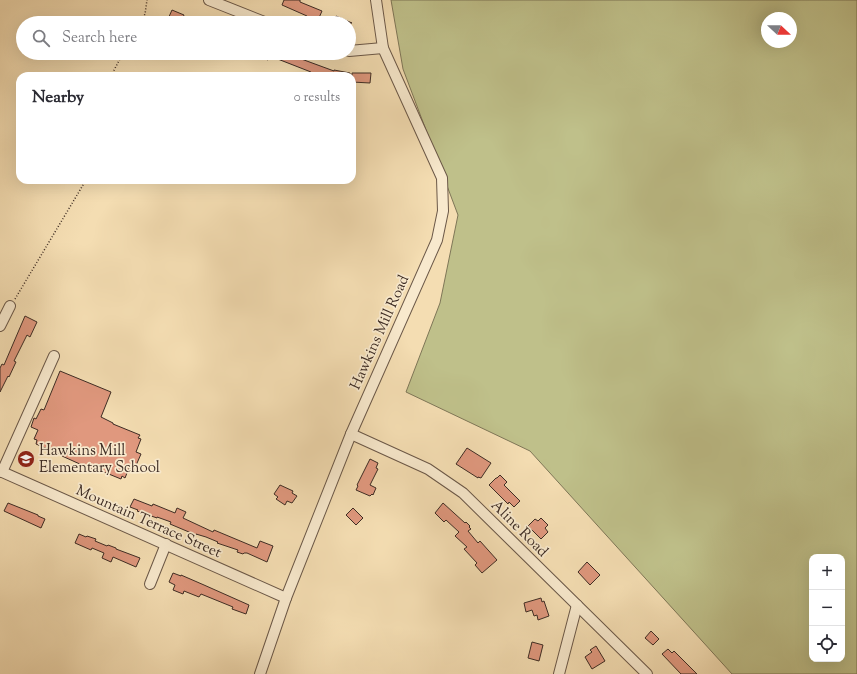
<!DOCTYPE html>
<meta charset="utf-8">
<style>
body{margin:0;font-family:"Sorts Mill Goudy",serif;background:#f7f7f7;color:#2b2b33}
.controls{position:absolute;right:12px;bottom:12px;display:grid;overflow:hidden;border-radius:8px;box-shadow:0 4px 16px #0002}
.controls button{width:36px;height:36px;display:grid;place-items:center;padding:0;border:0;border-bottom:1px solid #e1e1e2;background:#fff;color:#2b2b33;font:20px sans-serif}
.compass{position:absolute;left:761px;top:12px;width:36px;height:36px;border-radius:50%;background:#fff;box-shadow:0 4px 16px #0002;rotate:112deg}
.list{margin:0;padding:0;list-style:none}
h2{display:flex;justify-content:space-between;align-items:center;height:52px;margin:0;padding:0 16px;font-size:17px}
h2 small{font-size:13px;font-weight:400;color:#7c7c81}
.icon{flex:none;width:22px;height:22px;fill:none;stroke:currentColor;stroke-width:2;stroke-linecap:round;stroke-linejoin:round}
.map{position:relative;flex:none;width:857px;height:674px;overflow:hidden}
.search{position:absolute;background:#fff;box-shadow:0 4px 16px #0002;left:16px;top:16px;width:340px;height:44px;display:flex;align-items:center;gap:10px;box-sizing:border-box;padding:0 14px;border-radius:22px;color:#7c7c81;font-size:15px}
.panel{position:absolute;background:#fff;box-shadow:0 4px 16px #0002;left:16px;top:72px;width:340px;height:112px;border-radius:12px}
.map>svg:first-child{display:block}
.green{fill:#bfc08a;stroke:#7e7657;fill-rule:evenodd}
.building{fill:#e0987e;stroke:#3d2c24}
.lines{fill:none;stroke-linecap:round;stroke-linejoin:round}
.minor-casing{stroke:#6b5848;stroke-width:12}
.path{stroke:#3d2c24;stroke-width:1.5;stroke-dasharray:1 2;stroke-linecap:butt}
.minor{stroke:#f8e9cd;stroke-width:10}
.labels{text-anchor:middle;stroke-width:3.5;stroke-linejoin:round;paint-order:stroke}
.street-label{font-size:15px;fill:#3d2c24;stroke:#f8e9cd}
.poi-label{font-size:15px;fill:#3d2c24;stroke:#f8e9cd;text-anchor:start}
</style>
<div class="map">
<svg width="857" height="674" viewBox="0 0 857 674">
<rect width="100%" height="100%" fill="#f4ddb2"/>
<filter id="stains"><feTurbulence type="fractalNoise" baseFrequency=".005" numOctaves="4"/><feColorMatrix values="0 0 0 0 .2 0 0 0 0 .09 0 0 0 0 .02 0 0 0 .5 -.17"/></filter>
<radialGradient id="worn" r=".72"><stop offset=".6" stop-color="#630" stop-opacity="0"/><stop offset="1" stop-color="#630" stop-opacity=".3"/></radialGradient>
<path class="green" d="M391 0H857V674H732L530 451 406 392 440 303 458 215 403 69ZM767 18H791V42H767ZM812 557H842V659H812Z"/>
<g class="building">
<polygon points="284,0 300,0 300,2 322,11 318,20 307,17 307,16 282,5"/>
<polygon points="172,10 184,15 181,23 168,19"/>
<polygon points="336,16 352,23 333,23"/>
<polygon points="252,53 285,53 334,71 334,70 350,73 350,76 309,76 311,72 270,56 268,60"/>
<polygon points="352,73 371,73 370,83 352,82"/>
<polygon points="25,316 37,322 30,337 27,335 14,361 16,362 9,377 8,376 0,392 0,368 2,364 4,365"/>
<polygon points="60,371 111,392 101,417 113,423 113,424 140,435 138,438 141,439 136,452 141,454 134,470 129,468 125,478 122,476 121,479 94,468 94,470 82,465 62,456 62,455 36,444 37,440 34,439 38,430 31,427 34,418 36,419 41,409 44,410"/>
<polygon points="467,448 491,463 481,478 478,477 478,478 456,464"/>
<polygon points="370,459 378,463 376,468 378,469 370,485 376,488 373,495 372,494 370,496 356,490 358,486 357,485"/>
<polygon points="500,475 507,482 504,485 520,501 514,507 509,502 508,504 489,485 496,478 497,478"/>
<polygon points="280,485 293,491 292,493 297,496 292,503 287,501 285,505 276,499 278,497 274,494"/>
<polygon points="134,499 152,506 153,504 175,513 177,508 186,512 183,518 213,532 214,530 257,548 260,541 273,546 267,562 247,553 244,553 243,554 237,552 238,550 217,543 218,542 206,537 196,534 196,535 170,524 171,522 157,517 157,518 137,511 138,510 130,507"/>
<polygon points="8,503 38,515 38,516 45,519 41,528 4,511"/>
<polygon points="443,503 465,523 466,522 470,526 469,527 471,529 468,531 478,543 480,541 497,560 482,573 475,565 477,563 464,549 467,547 455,536 459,532 446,520 444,522 435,513"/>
<polygon points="353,508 363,518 356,525 346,515"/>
<polygon points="541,518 548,525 545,528 548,532 541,539 528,526 535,519 538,521"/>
<polygon points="79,534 86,537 87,536 96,539 95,541 107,546 108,545 116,548 116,549 140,558 136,567 113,557 111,562 102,558 104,553 92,548 91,550 75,543"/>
<polygon points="587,562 600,575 590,585 578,572"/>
<polygon points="173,573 181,576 181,575 204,585 249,605 246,614 232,609 233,607 201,594 199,597 184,591 183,594 173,590 175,585 169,582"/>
<polygon points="541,598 542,602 544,601 549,616 538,620 537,615 534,616 532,610 526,612 524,603"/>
<polygon points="651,631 659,639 653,645 645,638"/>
<polygon points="532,642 543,645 539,661 528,658"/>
<polygon points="596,646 605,661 592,669 585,657 592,652 590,650"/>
<polygon points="668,649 672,653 674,651 697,674 681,674 662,654"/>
</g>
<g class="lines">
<g class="minor-casing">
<g id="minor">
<polyline points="209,0 267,23"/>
<polyline points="349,51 383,48"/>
<polyline points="0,326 10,306"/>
<polyline points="351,434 428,469 463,493 647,674"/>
<polyline points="0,471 286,598"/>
<polyline points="2,472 54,356"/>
<polyline points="150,584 166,544"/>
<polyline points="260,674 286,598 351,434 437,240 443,211 442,178 383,48 376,0"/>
<polyline points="559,674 577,605"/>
</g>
</g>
<g class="path">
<polyline points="140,23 145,14 147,0"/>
<polyline points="111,76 123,53"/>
<polyline points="15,299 86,180"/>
</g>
<use href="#minor" class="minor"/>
</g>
<defs>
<g id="school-disc" transform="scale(0.9)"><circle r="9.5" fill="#8f2418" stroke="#f8e9cd"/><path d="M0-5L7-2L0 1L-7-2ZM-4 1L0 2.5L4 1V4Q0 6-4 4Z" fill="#fff"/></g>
</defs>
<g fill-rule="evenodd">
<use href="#school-disc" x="26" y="459"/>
</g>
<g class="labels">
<g class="street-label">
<text transform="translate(379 332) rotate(-66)" y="5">Hawkins Mill Road</text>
<text transform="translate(149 521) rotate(24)" y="5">Mountain Terrace Street</text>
<text transform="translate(520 528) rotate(45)" y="5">Aline Road</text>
</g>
<g class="poi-label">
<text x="39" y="455">Hawkins Mill<tspan x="39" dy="17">Elementary School</tspan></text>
</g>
</g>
<rect width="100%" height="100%" filter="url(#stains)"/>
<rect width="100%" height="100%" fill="url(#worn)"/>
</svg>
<div class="controls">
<button>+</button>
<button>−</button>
<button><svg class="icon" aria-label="locate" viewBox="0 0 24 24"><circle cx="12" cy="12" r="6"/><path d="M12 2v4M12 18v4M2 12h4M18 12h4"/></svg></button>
</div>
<svg class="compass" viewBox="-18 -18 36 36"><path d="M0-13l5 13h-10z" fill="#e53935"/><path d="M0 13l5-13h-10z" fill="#7c7c81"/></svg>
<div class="search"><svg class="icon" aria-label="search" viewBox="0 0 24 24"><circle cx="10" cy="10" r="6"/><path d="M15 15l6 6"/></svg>Search here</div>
<section class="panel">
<h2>Nearby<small>0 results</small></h2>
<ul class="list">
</ul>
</section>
</div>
